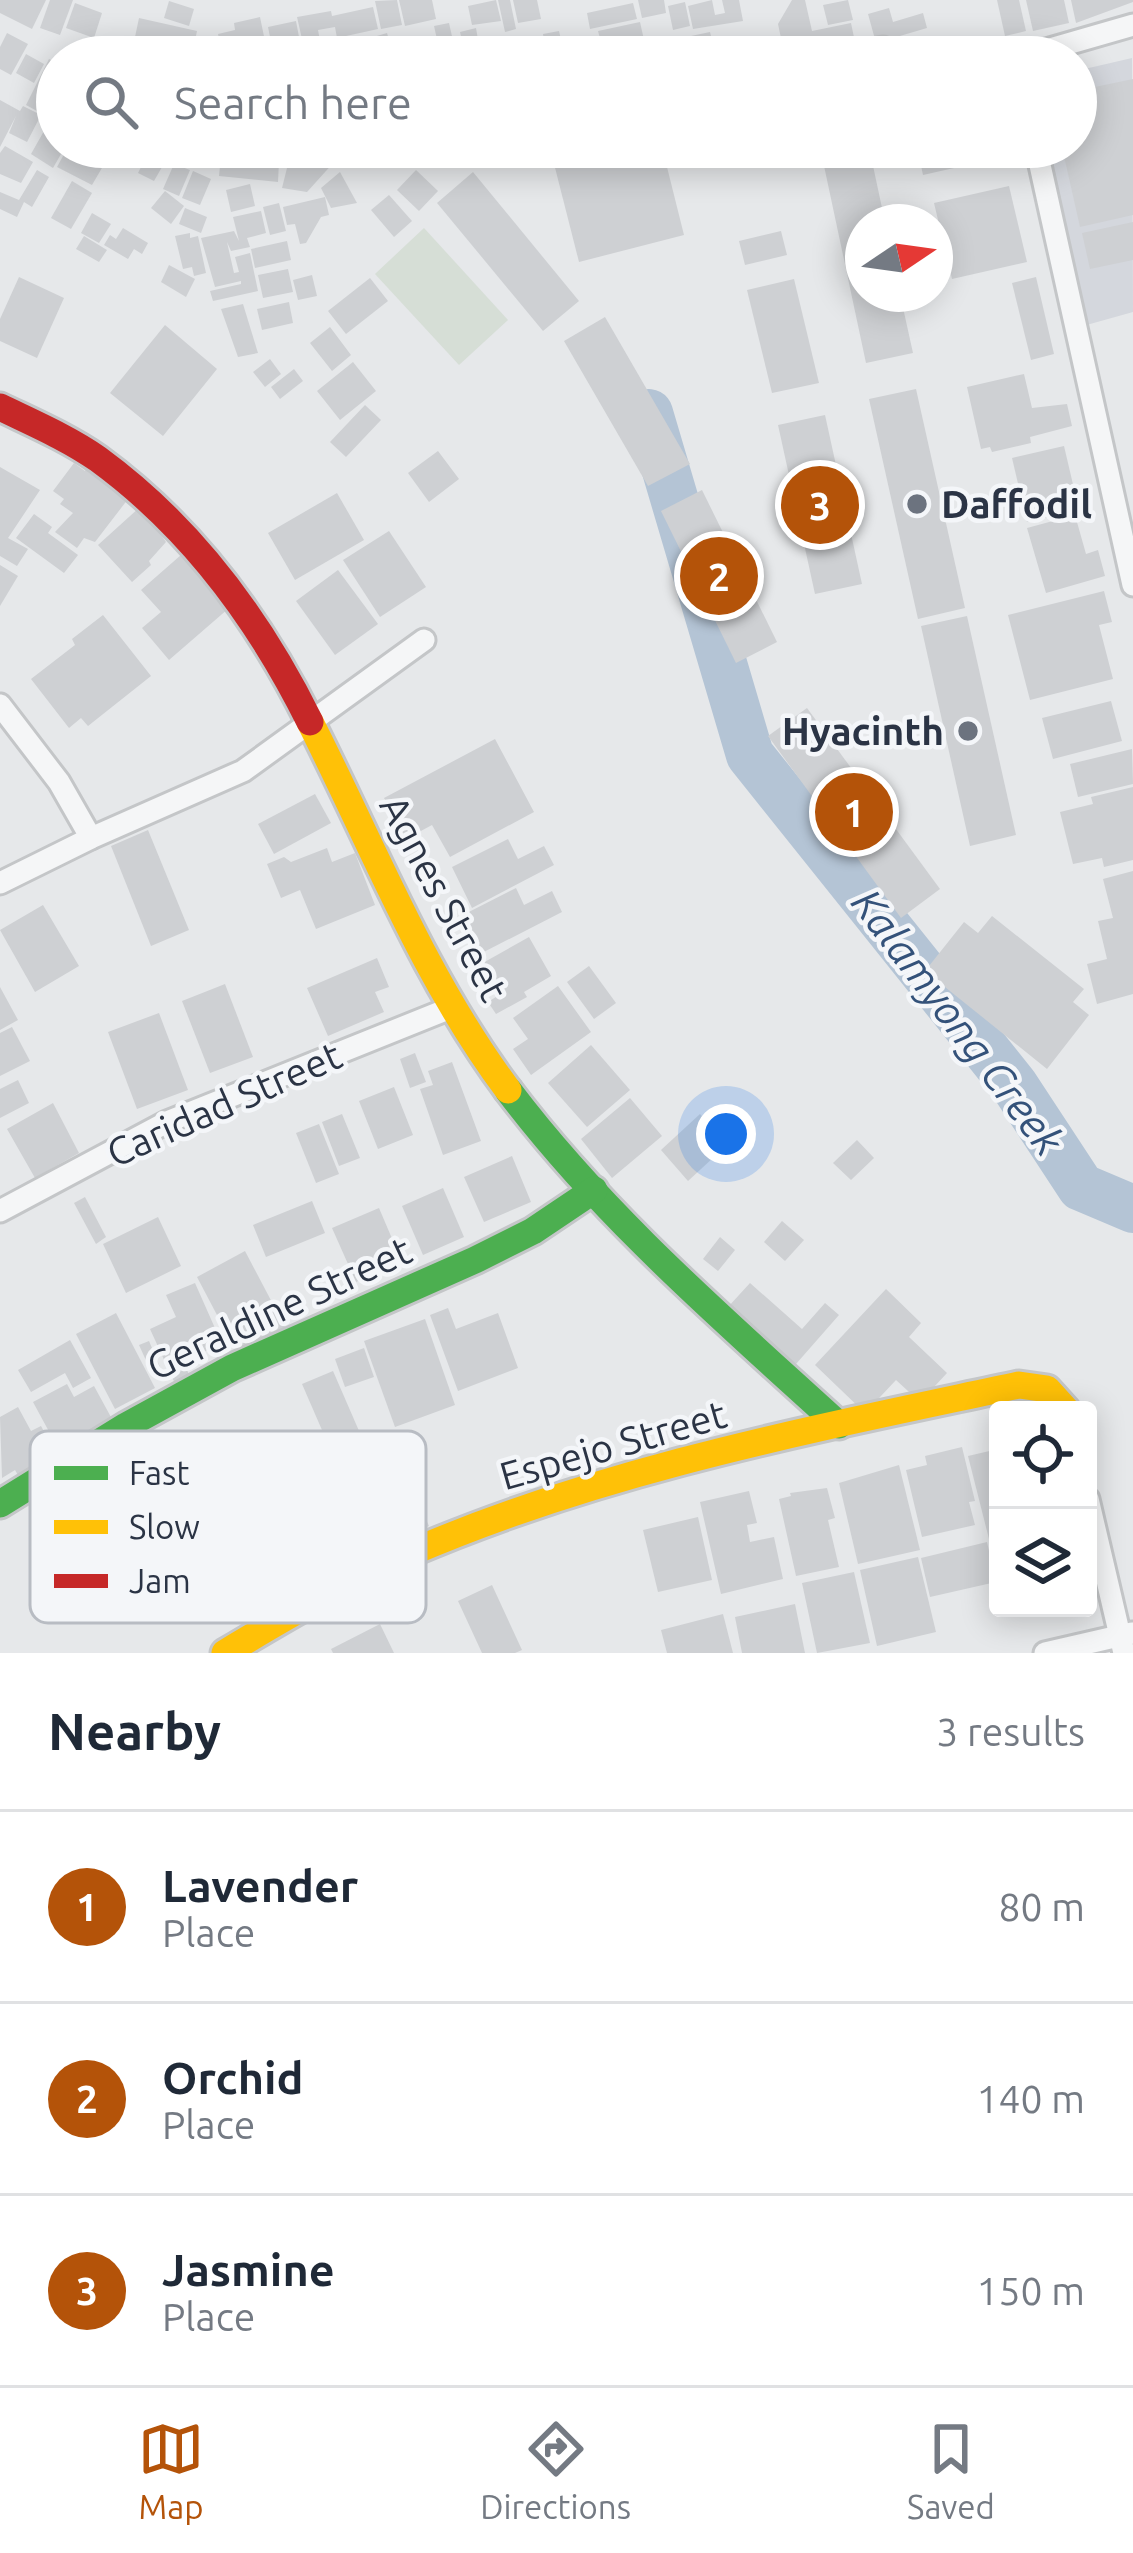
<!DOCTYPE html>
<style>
body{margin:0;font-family:Ubuntu,sans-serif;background:#f2f2f3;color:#1f2937}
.controls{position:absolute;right:36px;bottom:36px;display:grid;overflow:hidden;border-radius:12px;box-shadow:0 6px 30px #0003}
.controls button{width:108px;height:108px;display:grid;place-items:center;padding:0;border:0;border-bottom:3px solid #e0e1e3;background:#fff;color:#1f2937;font:60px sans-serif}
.compass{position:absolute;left:845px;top:204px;width:108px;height:108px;border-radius:50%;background:#fff;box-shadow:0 6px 30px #0003;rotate:77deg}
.you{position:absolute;left:726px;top:1134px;width:42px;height:42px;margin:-30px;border:9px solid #fff;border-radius:50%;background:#1a73e8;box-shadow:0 0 0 18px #1a73e833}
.badge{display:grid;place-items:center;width:78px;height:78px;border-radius:50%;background:#b45309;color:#fff;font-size:39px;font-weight:700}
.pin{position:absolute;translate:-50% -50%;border:6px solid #fff;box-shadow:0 3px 12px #0006}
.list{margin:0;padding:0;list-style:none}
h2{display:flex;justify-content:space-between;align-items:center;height:156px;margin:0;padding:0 48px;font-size:51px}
h2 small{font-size:39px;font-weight:400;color:#747a83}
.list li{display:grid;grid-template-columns:78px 1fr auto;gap:36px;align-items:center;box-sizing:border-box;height:192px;padding:0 48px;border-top:3px solid #e0e1e3}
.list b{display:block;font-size:45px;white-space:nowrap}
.list p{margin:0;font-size:39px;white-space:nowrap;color:#747a83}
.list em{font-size:39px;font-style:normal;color:#747a83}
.icon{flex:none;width:66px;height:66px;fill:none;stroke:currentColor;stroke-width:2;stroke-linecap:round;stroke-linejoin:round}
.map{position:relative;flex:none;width:1133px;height:1653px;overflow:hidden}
.search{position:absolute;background:#fff;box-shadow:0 6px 30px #0003;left:36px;right:36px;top:36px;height:132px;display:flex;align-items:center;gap:30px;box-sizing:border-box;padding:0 42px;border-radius:66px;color:#747a83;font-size:45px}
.sheet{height:732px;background:#fff}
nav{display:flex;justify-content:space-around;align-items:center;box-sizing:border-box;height:168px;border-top:3px solid #e0e1e3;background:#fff;font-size:33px;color:#747a83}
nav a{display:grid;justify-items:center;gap:6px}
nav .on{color:#b45309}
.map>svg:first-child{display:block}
.built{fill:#d4d7dd}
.green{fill:#d6ded6}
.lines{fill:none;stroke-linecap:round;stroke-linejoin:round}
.river{stroke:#b4c4d5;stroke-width:48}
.building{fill:#ced0d3}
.street-casing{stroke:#c4c6c8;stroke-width:27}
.fast-casing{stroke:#c4c6c8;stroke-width:33}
.slow-casing{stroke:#c4c6c8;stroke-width:33}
.jam-casing{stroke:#c4c6c8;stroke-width:33}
.street{stroke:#f5f6f7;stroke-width:21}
.fast{stroke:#4caf50;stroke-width:27}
.slow{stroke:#ffc107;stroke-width:27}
.jam{stroke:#c62828;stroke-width:27}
.poi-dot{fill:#6c737f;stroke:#f4f6f9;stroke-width:4.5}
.labels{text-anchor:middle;stroke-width:9;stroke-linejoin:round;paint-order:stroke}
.poi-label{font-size:39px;font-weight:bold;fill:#2b3445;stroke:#f4f6f9;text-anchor:start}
.street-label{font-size:39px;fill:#2b3445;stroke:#f4f6f9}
.water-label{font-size:42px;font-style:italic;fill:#34527a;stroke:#f4f6f9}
.key{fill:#f4f6f9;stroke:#b8bcc3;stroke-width:3}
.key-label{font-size:33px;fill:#2b3445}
</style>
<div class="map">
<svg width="1133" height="1653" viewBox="0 0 1133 1653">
<rect width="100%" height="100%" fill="#e6e8ea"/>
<polygon class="built" points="1132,58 1133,312 1083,326 1045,147 1076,147 1076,71"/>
<polygon class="green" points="424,228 508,320 459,365 375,274"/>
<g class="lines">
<polyline class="river" points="649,413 750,755 1014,1085 1081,1187 1133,1209"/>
</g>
<g class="building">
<polygon points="0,0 46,0 32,29 0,13"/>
<polygon points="50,0 73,0 60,35 40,28"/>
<polygon points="397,0 402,25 381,29 375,1"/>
<polygon points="399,0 432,0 436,19 405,26"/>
<polygon points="496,0 501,21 472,25 468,6"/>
<polygon points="498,0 510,0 516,29 505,32"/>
<polygon points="513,0 537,0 541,19 518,23"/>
<polygon points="638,0 664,0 666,13 642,18"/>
<polygon points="712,0 715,15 725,13 722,0 739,0 743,21 693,29 688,6"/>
<polygon points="792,0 805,0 812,31 851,23 856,47 811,57 785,57 778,24"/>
<polygon points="848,0 853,20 828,25 823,5"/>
<polygon points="997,0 1019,0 1026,31 1005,36"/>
<polygon points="1026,0 1064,0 1069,23 1033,31"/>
<polygon points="1071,0 1133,0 1133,2 1076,23"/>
<polygon points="169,1 194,9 189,26 164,18"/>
<polygon points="685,2 690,26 673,30 668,6"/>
<polygon points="75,3 102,13 94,38 66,28"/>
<polygon points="633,3 637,19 590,29 587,13"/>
<polygon points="373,7 378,29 337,38 335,27 318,30 323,57 286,57 283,43 302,39 297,17 331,11 332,16"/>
<polygon points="889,8 893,22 923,13 927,28 876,43 868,14"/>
<polygon points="260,17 267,51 223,57 218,34 235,30 234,23"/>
<polygon points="139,18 197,31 193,50 135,37"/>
<polygon points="296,21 299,37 271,42 268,27"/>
<polygon points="640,22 644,40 603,49 598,31"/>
<polygon points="449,23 456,54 441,57 434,26"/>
<polygon points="476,28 480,51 465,54 460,32"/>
<polygon points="559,31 565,57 548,57 546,52 534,54 532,43 544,40 543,34"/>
<polygon points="710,32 716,56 696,57 691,36"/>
<polygon points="7,33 28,44 11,75 0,69 0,47"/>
<polygon points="387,33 394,57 347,57 343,46"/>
<polygon points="127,42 177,56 177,57 123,57"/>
<polygon points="26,54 44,64 34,83 16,73"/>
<polygon points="49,59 57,63 57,89 52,98 57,100 57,122 26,105"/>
<polygon points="1133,79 1133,215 1080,227 1062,147 1076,147 1076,91"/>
<polygon points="0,100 20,111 23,106 41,115 27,142 9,133 16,116 0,147"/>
<polygon points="44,131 57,139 57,147 65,147 53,168 31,154"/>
<polygon points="5,146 33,162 21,183 0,174 0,153"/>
<polygon points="68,147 88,150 106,161 92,185 57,167"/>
<polygon points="187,147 218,147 216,165 185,161"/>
<polygon points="662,147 684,235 579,262 550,148"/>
<polygon points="820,147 869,147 885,222 863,222 863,294 900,294 913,353 866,363"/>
<polygon points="917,147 972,147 973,149 959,152 963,166 923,175"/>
<polygon points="292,148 335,161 307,192 282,188"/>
<polygon points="149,151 166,160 154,181 138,173"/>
<polygon points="221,156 279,161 278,182 219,176"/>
<polygon points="174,164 190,170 179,196 163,189"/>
<polygon points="37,170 49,177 32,207 24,202 17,217 0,209 0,192 19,200"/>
<polygon points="416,170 438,191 419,211 397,190"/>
<polygon points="193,171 211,179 200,205 182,198"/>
<polygon points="340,172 357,203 331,208 321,188"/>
<polygon points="473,172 579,301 543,331 437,203"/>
<polygon points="72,181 92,193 71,229 51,218"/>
<polygon points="250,184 255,206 231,212 226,190"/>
<polygon points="1009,186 1027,262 952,279 934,203"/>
<polygon points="165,191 184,206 171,224 151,208"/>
<polygon points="389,195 412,221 394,237 371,210"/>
<polygon points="325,197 329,215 321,217 306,243 300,244 295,224 287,225 283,207"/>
<polygon points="279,203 286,231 270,235 263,207"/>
<polygon points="185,208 207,217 201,233 179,224"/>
<polygon points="261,211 266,233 247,238 250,247 231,251 227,242 234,273 239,272 235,257 250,253 258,291 213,301 210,291 241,284 241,281 215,287 201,238 234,231 239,241 233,217"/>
<polygon points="92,213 111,224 99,243 81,233"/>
<polygon points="1133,222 1133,260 1090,269 1082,233"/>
<polygon points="123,228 148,243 142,254 134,249 128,259 104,245 110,235 116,239"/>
<polygon points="781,231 787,255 745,265 739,241"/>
<polygon points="190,233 190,238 198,236 206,273 194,276 192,267 183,269 175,236"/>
<polygon points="84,236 107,250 99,262 76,249"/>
<polygon points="287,241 291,260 255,268 251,249"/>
<polygon points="169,265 195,279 186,297 161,282"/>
<polygon points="288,269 293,292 263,298 258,275"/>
<polygon points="312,275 317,296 298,300 293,280"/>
<polygon points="19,277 64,298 37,358 0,341 0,319"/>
<polygon points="1036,277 1054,354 1031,360 1012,283"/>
<polygon points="370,278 388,301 346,334 328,311"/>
<polygon points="794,279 819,383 772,393 747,290"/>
<polygon points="289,302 293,323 262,330 257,309"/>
<polygon points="243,304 258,353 238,357 221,309"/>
<polygon points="605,317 690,464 648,486 564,341"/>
<polygon points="165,325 217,369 163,436 110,393"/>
<polygon points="330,327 351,355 332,371 310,343"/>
<polygon points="270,359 281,374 265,387 253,372"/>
<polygon points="353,362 376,391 340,420 317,391"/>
<polygon points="294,369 303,381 280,399 271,387"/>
<polygon points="1024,374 1032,408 1067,404 1072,426 1030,437 1031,443 992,452 990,447 981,449 967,387"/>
<polygon points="916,389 965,608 918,619 869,399"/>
<polygon points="365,405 381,420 346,457 330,442"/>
<polygon points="825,415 862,584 815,594 778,425"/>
<polygon points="1064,446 1079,510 1027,522 1012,458"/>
<polygon points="438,451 459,479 429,502 408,473"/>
<polygon points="74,463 85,471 87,467 128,499 95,542 84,538 77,548 55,532 73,513 60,504 64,499 53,491"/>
<polygon points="0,467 40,490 8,538 28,549 17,566 0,556"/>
<polygon points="702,490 777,642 736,663 661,511"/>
<polygon points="337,493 364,540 295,580 268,533"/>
<polygon points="140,507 166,527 161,535 166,542 149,561 151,565 132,582 98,545"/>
<polygon points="34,514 52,527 48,533 78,555 64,573 16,538"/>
<polygon points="1075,515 1086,554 1098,550 1105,576 1046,593 1027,528"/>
<polygon points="389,531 426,587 380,617 343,560"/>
<polygon points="189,548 236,602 169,660 142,628 161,612 141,590"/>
<polygon points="0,565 18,576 0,606"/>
<polygon points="338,570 378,624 335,655 296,601"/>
<polygon points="1104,591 1112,622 1099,625 1113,679 1030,700 1008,615"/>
<polygon points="103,615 151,676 88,726 81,718 69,728 31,679 75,645 72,639"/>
<polygon points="967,616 1016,835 970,846 921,626"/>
<polygon points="1111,701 1122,741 1053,759 1042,718"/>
<polygon points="807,708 940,889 901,918 768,736"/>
<polygon points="495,739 534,812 450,857 432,825 406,839 384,798"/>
<polygon points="1132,749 1133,784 1078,797 1070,764"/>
<polygon points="1133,787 1133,860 1104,867 1102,858 1073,864 1060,812 1093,804 1091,797"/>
<polygon points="315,794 331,823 274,854 258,824"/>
<polygon points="148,830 189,930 151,946 111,846"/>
<polygon points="508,839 518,859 544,846 554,865 472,908 452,867"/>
<polygon points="327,848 332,862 355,853 375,905 316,929 300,890 281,898 267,864 284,857 291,862"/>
<polygon points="1133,871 1133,994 1097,1004 1087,964 1107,959 1098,921 1113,918 1103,879"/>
<polygon points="516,888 524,905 552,891 562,912 476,956 457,918"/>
<polygon points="43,905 79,966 35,992 0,930"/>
<polygon points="992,916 1084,989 1073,1002 1089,1015 1047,1069 925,971 964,922 978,933"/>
<polygon points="529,937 551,976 524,992 527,997 496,1014 488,1002 499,995 481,964"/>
<polygon points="377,958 389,987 375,992 384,1012 328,1036 307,988"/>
<polygon points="589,966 616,1003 594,1019 567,982"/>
<polygon points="225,984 253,1057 210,1073 182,1001"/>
<polygon points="558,986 591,1032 531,1075 513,1049 528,1039 513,1018"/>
<polygon points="0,987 18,1020 0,1030"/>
<polygon points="159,1013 188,1090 137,1109 108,1032"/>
<polygon points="12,1027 30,1061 0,1076 0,1033"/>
<polygon points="591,1045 630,1090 587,1127 548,1083"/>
<polygon points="415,1053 426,1082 410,1088 400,1059"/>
<polygon points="452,1062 481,1141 443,1155 420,1089 433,1085 428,1071"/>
<polygon points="18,1080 29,1103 0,1118 0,1089"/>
<polygon points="394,1087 413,1135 378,1149 359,1101"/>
<polygon points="630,1098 662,1136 612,1178 581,1139"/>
<polygon points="53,1103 79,1153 35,1178 7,1129"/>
<polygon points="342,1114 360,1158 339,1166 322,1122"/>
<polygon points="700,1114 727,1145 688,1181 661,1150"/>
<polygon points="319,1124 339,1174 316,1183 296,1133"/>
<polygon points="857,1140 874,1158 851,1180 833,1163"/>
<polygon points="512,1156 531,1202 484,1222 464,1177"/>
<polygon points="443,1188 464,1237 423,1255 402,1206"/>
<polygon points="85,1197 106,1237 96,1244 74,1203"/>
<polygon points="312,1201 325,1233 266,1257 253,1225"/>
<polygon points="379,1208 402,1262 356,1282 332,1228"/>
<polygon points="158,1217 181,1266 126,1293 103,1244"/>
<polygon points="782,1221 804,1240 785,1261 764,1242"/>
<polygon points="720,1237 735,1250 718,1271 703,1259"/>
<polygon points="245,1251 285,1327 237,1353 197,1277"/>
<polygon points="195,1283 222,1344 183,1361 192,1381 177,1388 150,1329 176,1317 166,1295"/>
<polygon points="750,1283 802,1329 825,1303 839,1315 796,1364 728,1307"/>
<polygon points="886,1289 921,1323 909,1337 947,1373 920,1402 896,1380 865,1413 815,1365"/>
<polygon points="448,1308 456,1329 498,1313 518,1368 458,1391 430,1315"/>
<polygon points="116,1313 155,1388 115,1409 76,1334"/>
<polygon points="425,1319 455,1405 395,1427 364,1341"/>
<polygon points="70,1340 91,1378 73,1388 65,1373 31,1392 18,1370"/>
<polygon points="149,1341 163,1374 154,1378 139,1345"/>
<polygon points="364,1348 374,1377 345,1387 335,1359"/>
<polygon points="333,1371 366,1447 335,1460 302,1384"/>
<polygon points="67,1384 74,1397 94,1386 112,1419 59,1450 33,1402"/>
<polygon points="18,1407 31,1431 41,1426 58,1457 19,1477 15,1470 2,1478 0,1417"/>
<polygon points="962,1447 975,1501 969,1502 975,1525 922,1537 906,1470 927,1465 925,1456"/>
<polygon points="998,1449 998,1537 989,1539 968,1456"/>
<polygon points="899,1465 920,1550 858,1564 839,1483"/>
<polygon points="378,1470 387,1489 408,1479 429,1526 378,1549 349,1484"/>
<polygon points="827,1488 835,1518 828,1520 839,1567 796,1576 779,1499 791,1496 790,1493"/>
<polygon points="749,1491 757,1523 747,1525 750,1542 774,1537 783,1579 721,1594 700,1502"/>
<polygon points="698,1517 712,1580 658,1592 643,1530"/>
<polygon points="987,1542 996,1582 930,1597 921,1558"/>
<polygon points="918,1557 936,1632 877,1646 860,1570"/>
<polygon points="854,1572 870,1643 817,1653 802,1583"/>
<polygon points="492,1585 522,1650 515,1653 482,1653 458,1601"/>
<polygon points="795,1604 805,1653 742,1653 735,1617"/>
<polygon points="723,1614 733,1653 667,1653 661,1630"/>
<polygon points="380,1624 394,1653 333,1653 331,1649"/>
</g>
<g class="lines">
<g class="street-casing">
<g id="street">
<polyline points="837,57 883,48 888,57"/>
<polyline points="1022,57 1133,25"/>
<polyline points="1036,147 1133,585"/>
<polyline points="0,705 59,782 91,838"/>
<polyline points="0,883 91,838 243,771 424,640"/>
<polyline points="0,1211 167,1122 453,1007"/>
<polyline points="1088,1499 1124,1653"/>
<polyline points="1045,1653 1132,1633"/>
</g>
</g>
<g class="fast-casing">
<g id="fast">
<path d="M508 1090C603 1216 723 1319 839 1425"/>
<polyline points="0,1504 126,1426 232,1368 475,1260 533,1231 594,1190"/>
</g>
</g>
<g class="slow-casing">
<g id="slow">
<path d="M310 722C373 846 424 978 508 1090"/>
<path d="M225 1653C285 1617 346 1581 410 1553 604 1469 814 1429 1019 1385L1047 1389 1066 1410"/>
</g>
</g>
<g class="jam-casing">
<path id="jam" d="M0 407C33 423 68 438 98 459 191 527 259 619 310 722"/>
</g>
<use href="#street" class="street"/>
<use href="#fast" class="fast"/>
<use href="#slow" class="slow"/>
<use href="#jam" class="jam"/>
</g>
<g class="poi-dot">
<circle cx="917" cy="504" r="12"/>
<circle cx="968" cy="731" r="12"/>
</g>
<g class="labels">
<g class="poi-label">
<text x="941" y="518">Daffodil</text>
<text x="944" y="745" text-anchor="end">Hyacinth</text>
</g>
<g class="street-label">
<text transform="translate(444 898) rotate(62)" y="14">Agnes Street</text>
<text transform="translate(224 1104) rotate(-24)" y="14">Caridad Street</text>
<text transform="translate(279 1308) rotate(-25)" y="14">Geraldine Street</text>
<text transform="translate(613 1445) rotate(-16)" y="14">Espejo Street</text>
</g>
<g class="water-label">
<text transform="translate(958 1022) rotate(53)" y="15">Kalamyong Creek</text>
</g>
</g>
<rect x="30" y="1431" width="396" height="192" rx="18" class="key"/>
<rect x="54" y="1466" width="54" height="14" fill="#4caf50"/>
<rect x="54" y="1520" width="54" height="14" fill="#ffc107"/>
<rect x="54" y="1574" width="54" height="14" fill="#c62828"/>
<g class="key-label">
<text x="129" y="1485">Fast</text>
<text x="129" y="1539">Slow</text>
<text x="129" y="1593">Jam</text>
</g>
</svg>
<div class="controls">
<button><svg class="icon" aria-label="locate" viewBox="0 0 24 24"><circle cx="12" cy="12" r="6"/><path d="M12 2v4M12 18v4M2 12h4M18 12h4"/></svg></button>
<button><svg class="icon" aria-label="layers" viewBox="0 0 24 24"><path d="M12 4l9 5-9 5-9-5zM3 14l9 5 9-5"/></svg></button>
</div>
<svg class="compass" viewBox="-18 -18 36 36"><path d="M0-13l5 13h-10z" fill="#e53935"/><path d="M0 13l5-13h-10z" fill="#747a83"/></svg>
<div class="you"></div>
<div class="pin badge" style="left:854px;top:812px">1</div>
<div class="pin badge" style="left:719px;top:576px">2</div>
<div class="pin badge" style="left:820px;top:505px">3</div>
<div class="search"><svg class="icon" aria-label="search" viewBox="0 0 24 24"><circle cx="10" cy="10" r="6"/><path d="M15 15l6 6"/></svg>Search here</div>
</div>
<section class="sheet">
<h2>Nearby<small>3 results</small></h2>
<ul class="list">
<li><span class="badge">1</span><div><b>Lavender</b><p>Place</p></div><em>80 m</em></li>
<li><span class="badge">2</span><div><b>Orchid</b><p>Place</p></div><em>140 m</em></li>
<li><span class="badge">3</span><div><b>Jasmine</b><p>Place</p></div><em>150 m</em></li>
</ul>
</section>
<nav>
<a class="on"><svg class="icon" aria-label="map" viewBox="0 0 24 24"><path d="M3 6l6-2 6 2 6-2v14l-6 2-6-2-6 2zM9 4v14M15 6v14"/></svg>Map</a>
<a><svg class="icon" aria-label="directions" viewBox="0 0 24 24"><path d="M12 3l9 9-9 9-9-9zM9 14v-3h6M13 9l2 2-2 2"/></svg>Directions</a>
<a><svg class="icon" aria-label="saved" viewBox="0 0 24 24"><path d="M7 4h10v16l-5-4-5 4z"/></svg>Saved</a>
</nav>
